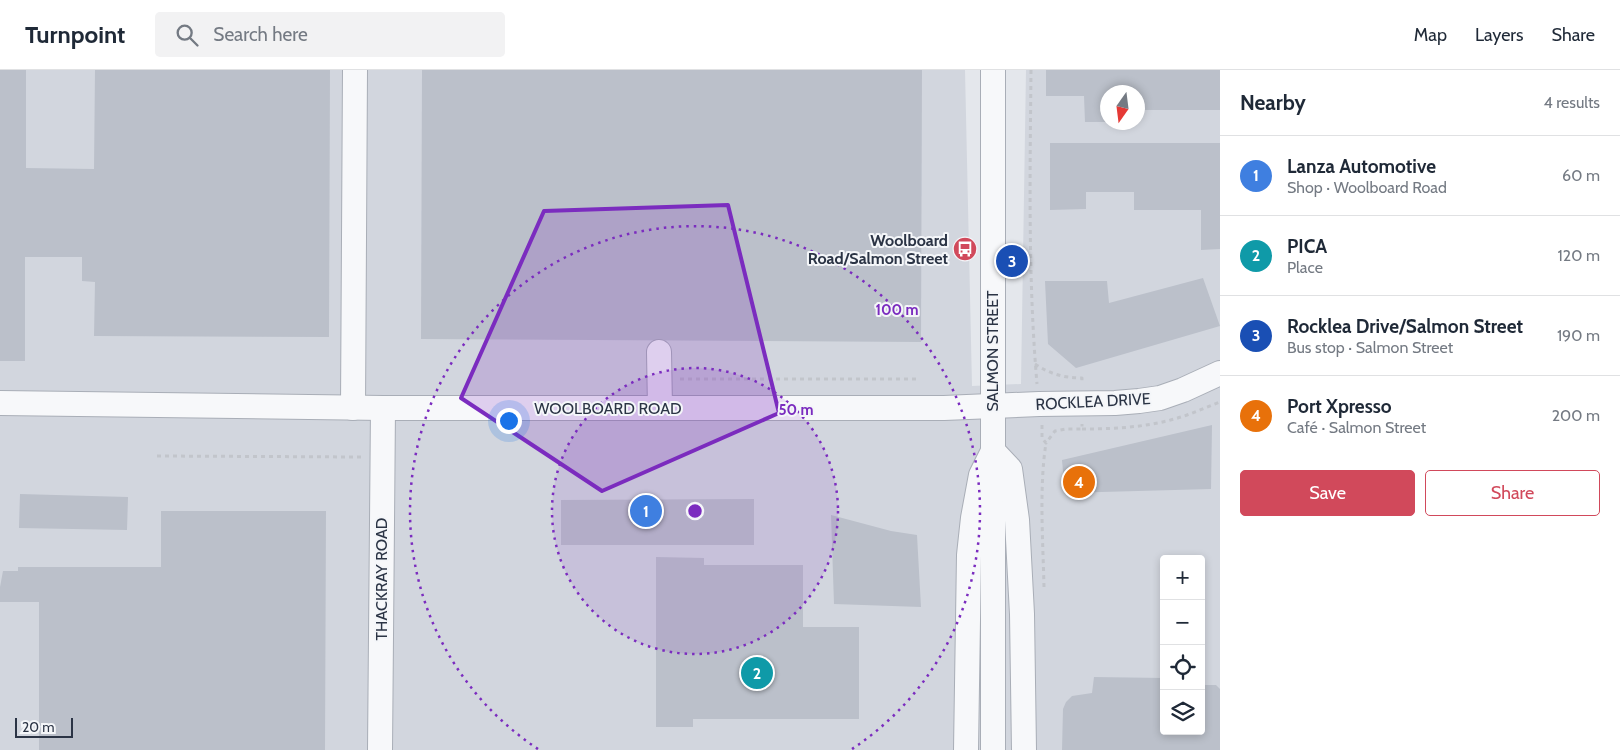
<!DOCTYPE html>
<meta charset="utf-8">
<style>
body{margin:0;font-family:Cabin,sans-serif;background:#f2f2f3;color:#1f2937}
.controls{position:absolute;right:15px;bottom:15px;display:grid;overflow:hidden;border-radius:5px;box-shadow:0 2px 8px #0003}
.controls button{width:45px;height:45px;display:grid;place-items:center;padding:0;border:0;border-bottom:1px solid #e0e1e3;background:#fff;color:#1f2937;font:25px sans-serif}
.compass{position:absolute;left:1100px;top:15px;width:45px;height:45px;border-radius:50%;background:#fff;box-shadow:0 2px 8px #0003;rotate:194deg}
.scale{position:absolute;left:15px;bottom:12px;width:58px;box-sizing:border-box;padding-left:5px;border:2px solid #2b3445;border-top:0;font-size:14px;line-height:18px;white-space:nowrap;color:#2b3445;-webkit-text-stroke:4px #f4f6f9;paint-order:stroke}
.you{position:absolute;left:508px;top:350px;width:18px;height:18px;margin:-12px;border:4px solid #fff;border-radius:50%;background:#1a73e8;box-shadow:0 0 0 8px #1a73e833}
.badge{display:grid;place-items:center;width:32px;height:32px;border-radius:50%;background:#d1495b;color:#fff;font-size:16px;font-weight:700}
.pin{position:absolute;translate:-50% -50%;border:2px solid #fff;box-shadow:0 1px 5px #0006}
.list{margin:0;padding:0;list-style:none}
h2{display:flex;justify-content:space-between;align-items:center;height:65px;margin:0;padding:0 20px;font-size:21px}
h2 small{font-size:16px;font-weight:400;color:#747a83}
.list li{display:grid;grid-template-columns:32px 1fr auto;gap:15px;align-items:center;box-sizing:border-box;height:80px;padding:0 20px;border-top:1px solid #e0e1e3}
.list b{display:block;font-size:19px;white-space:nowrap}
.list p{margin:0;font-size:16px;white-space:nowrap;color:#747a83}
.list em{font-size:16px;font-style:normal;color:#747a83}
.actions{display:flex;gap:10px;padding:15px 20px}
.actions a{flex:1;padding:11px 0;border:1px solid #d1495b;border-radius:5px;text-align:center;font-size:18px;color:#d1495b}
.actions .main{background:#d1495b;color:#fff}
.icon{flex:none;width:28px;height:28px;fill:none;stroke:currentColor;stroke-width:2;stroke-linecap:round;stroke-linejoin:round}
.map{position:relative;flex:none;width:1220px;height:680px;overflow:hidden}
header{display:flex;align-items:center;gap:30px;box-sizing:border-box;height:70px;padding:0 25px;background:#fff;border-bottom:1px solid #e0e1e3}
header strong{font-size:24px}
nav{display:flex;gap:28px;margin-inline-start:auto;font-size:18px}
.search{width:350px;height:45px;background:#f2f2f3;display:flex;align-items:center;gap:12px;box-sizing:border-box;padding:0 18px;border-radius:5px;color:#747a83;font-size:19px}
main{display:flex}
aside{flex:1;background:#fff}
.map>svg:first-child{display:block}
.built{fill:#d2d6de;fill-rule:evenodd}
.building{fill:#bbc0ca}
.lines{fill:none;stroke-linecap:round;stroke-linejoin:round}
.minor-casing{stroke:#a9aeb7;stroke-width:26}
.path{stroke:#c2c5cb;stroke-width:3;stroke-dasharray:4 4;stroke-linecap:butt}
.minor{stroke:#f7f8fa;stroke-width:24}
.marked{fill:#7b2cbf;fill-opacity:0.2;stroke:#7b2cbf;stroke-width:4;stroke-linejoin:round}
.ring{fill:none;stroke:#7b2cbf;stroke-width:2.5;stroke-dasharray:2.5 5}
.labels{text-anchor:middle;stroke-width:4;stroke-linejoin:round;paint-order:stroke}
.poi-label{font-size:16px;font-weight:bold;fill:#2b3445;stroke:#f4f6f9;text-anchor:end}
.street-label{font-size:16px;fill:#2b3445;stroke:#f4f6f9}
.centre{fill:#7b2cbf;stroke:#f4f6f9;stroke-width:2.5}
.ring-label{font-size:15px;text-anchor:middle;font-weight:bold;fill:#7b2cbf;stroke:#f4f6f9;stroke-width:4;stroke-linejoin:round;paint-order:stroke}
</style>
<header>
<strong>Turnpoint</strong>
<div class="search"><svg class="icon" aria-label="search" viewBox="0 0 24 24"><circle cx="10" cy="10" r="6"/><path d="M15 15l6 6"/></svg>Search here</div>
<nav><a>Map</a><a>Layers</a><a>Share</a></nav>
</header>
<main>
<div class="map">
<svg width="1220" height="680" viewBox="0 0 1220 680">
<rect width="100%" height="100%" fill="#e4e7ec"/>
<path class="built" d="M0 0H965L972 316 1021 314 1026 0H1220V680H0ZM1108 22H1138V52H1108ZM1164 489H1201V661H1164Z"/>
<g class="building">
<polygon points="0,0 26,0 26,98 94,99 95,0 330,0 329,267 94,266 95,212 82,211 82,187 25,187 25,291 0,291"/>
<polygon points="422,0 922,0 921,272 421,269"/>
<polygon points="1046,0 1220,0 1220,40 1138,40 1138,22 1108,22 1107,52 1085,52 1084,26 1046,26"/>
<polygon points="1050,73 1220,73 1220,179 1201,180 1201,140 1134,140 1134,122 1086,122 1086,139 1050,140"/>
<polygon points="1203,208 1220,256 1076,298 1048,274 1045,211 1107,211 1109,233"/>
<polygon points="1212,355 1211,419 1065,423 1062,390"/>
<polygon points="20,424 128,427 127,460 19,458"/>
<polygon points="754,429 754,475 561,475 561,430"/>
<polygon points="161,441 326,441 325,680 39,680 39,532 0,532 0,517 3,501 18,501 18,497 161,497"/>
<polygon points="831,445 891,461 917,465 921,537 834,534"/>
<polygon points="656,487 704,488 704,495 803,495 803,557 859,557 859,649 693,649 693,657 656,657"/>
<polygon points="1094,607 1164,608 1164,661 1201,661 1201,615 1216,615 1220,619 1220,680 1062,680 1063,639 1066,632 1072,626 1092,623"/>
</g>
<g class="lines">
<g class="minor-casing">
<g id="minor">
<polyline points="993,0 993,680"/>
<polyline points="659,282 660,338"/>
<polyline points="0,333 383,338 944,338 1039,334 1115,333 1139,331 1160,328 1183,320 1220,303"/>
<polyline points="353,338 355,0"/>
<polyline points="380,680 383,338"/>
<polyline points="966,680 969,485 973,448 981,405 993,381 1010,399 1017,450 1022,544 1024,680"/>
</g>
</g>
<g class="path">
<path d="M1031 0C1030 105 1028 209 1037 314"/>
<path d="M1035 294C1050 304 1064 308 1082 308V313"/>
<polyline points="680,309 919,309"/>
<polyline points="1042,355 1042,368 1046,373 1055,361 1066,359 1082,359 1082,354"/>
<path d="M1082 359C1117 359 1153 357 1187 345 1198 341 1209 336 1220 332"/>
<polyline points="157,386 362,387"/>
<path d="M1044 517C1043 472 1039 417 1046 373"/>
</g>
<use href="#minor" class="minor"/>
</g>
<path class="marked" d="M728 135 779 343 602 421 461 328 544 141Z"/>
<circle cx="695" cy="441" r="143" fill="#7b2cbf" fill-opacity=".12"/>
<g class="ring">
<circle cx="695" cy="441" r="143"/>
<path d="M538 679A285 285 0 1 1 852 679"/>
</g>
<defs>
<g id="bus-disc" transform="scale(1.25)"><circle r="9.5" fill="#d1495b" stroke="#f4f6f9"/><path d="M-5-6H5V4H4V6H2V4H-2V6H-4V4H-5ZM-3.5-4V0h7V-4ZM-3.5 1.2v1.5H-2V1.2ZM2 1.2v1.5H3.5V1.2Z" fill="#fff"/></g>
</defs>
<g fill-rule="evenodd">
<use href="#bus-disc" x="965" y="179"/>
</g>
<g class="labels">
<g class="poi-label">
<text x="948" y="176">Woolboard<tspan x="948" dy="18">Road/Salmon Street</tspan></text>
</g>
<g class="street-label">
<text transform="translate(992 281) rotate(-90)" y="6">SALMON STREET</text>
<text transform="translate(1093 331) rotate(-3)" y="6">ROCKLEA DRIVE</text>
<text x="608" y="344">WOOLBOARD ROAD</text>
<text transform="translate(381 509) rotate(-90)" y="6">THACKRAY ROAD</text>
</g>
</g>
<circle cx="695" cy="441" r="8" class="centre"/>
<g class="ring-label">
<text x="897" y="245">100 m</text>
<text x="796" y="345">50 m</text>
</g>
</svg>
<div class="controls">
<button>+</button>
<button>−</button>
<button><svg class="icon" aria-label="locate" viewBox="0 0 24 24"><circle cx="12" cy="12" r="6"/><path d="M12 2v4M12 18v4M2 12h4M18 12h4"/></svg></button>
<button><svg class="icon" aria-label="layers" viewBox="0 0 24 24"><path d="M12 4l9 5-9 5-9-5zM3 14l9 5 9-5"/></svg></button>
</div>
<svg class="compass" viewBox="-18 -18 36 36"><path d="M0-13l5 13h-10z" fill="#e53935"/><path d="M0 13l5-13h-10z" fill="#747a83"/></svg>
<div class="scale">20 m</div>
<div class="you"></div>
<div class="pin badge" style="left:646px;top:441px;background:#3f7fe0">1</div>
<div class="pin badge" style="left:757px;top:603px;background:#0f9aa8">2</div>
<div class="pin badge" style="left:1012px;top:191px;background:#1a4fb4">3</div>
<div class="pin badge" style="left:1079px;top:412px;background:#e8710a">4</div>
</div>
<aside>
<h2>Nearby<small>4 results</small></h2>
<ul class="list">
<li><span class="badge" style="background:#3f7fe0">1</span><div><b>Lanza Automotive</b><p>Shop · Woolboard Road</p></div><em>60 m</em></li>
<li><span class="badge" style="background:#0f9aa8">2</span><div><b>PICA</b><p>Place</p></div><em>120 m</em></li>
<li><span class="badge" style="background:#1a4fb4">3</span><div><b>Rocklea Drive/Salmon Street</b><p>Bus stop · Salmon Street</p></div><em>190 m</em></li>
<li><span class="badge" style="background:#e8710a">4</span><div><b>Port Xpresso</b><p>Café · Salmon Street</p></div><em>200 m</em></li>
</ul>
<div class="actions"><a class="main">Save</a><a>Share</a></div>
</aside>
</main>
